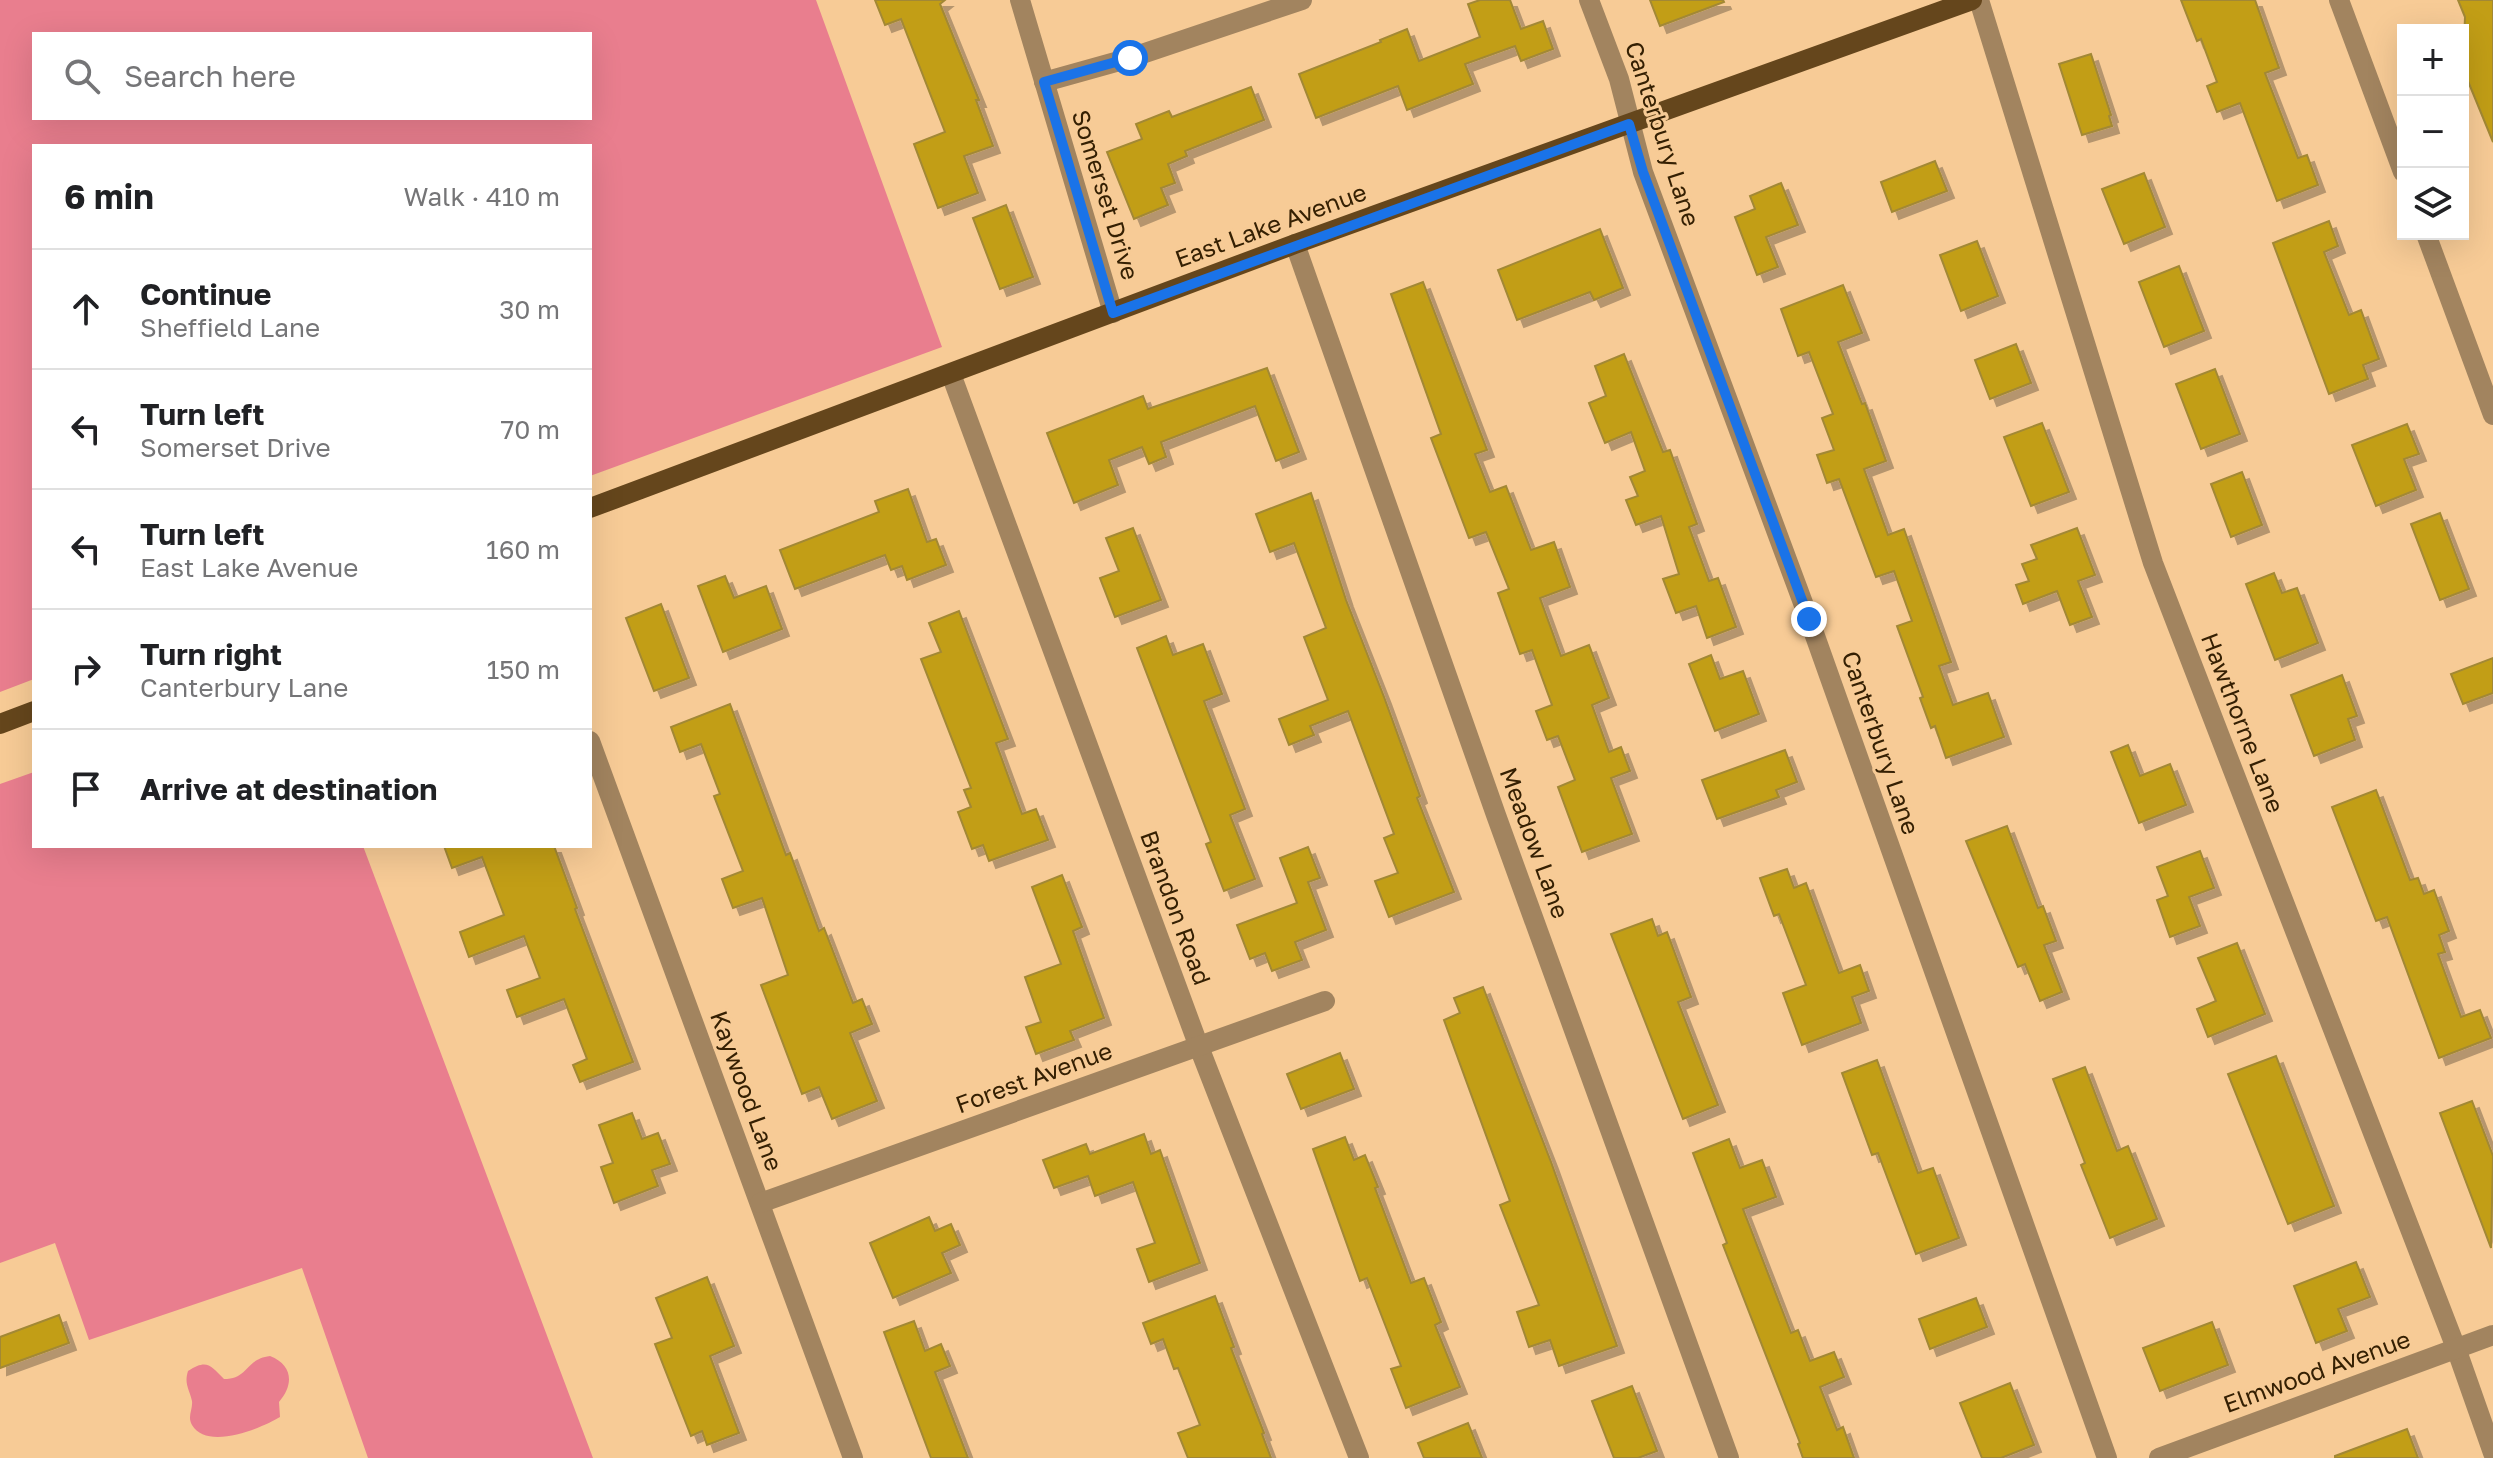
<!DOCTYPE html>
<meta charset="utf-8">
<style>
body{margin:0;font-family:"Golos Text",sans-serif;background:#f2f2f2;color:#202124}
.controls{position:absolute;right:24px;top:24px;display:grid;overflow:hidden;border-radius:0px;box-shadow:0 8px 32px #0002}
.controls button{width:72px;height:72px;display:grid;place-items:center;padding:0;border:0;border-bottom:2px solid #e0e0e0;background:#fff;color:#202124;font:40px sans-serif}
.stop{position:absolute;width:24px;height:24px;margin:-18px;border:6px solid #1a73e8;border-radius:50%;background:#fff}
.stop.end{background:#1a73e8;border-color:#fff;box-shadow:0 2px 8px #0008}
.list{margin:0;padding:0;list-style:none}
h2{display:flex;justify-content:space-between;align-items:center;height:104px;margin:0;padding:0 32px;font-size:34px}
h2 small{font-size:26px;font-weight:400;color:#757577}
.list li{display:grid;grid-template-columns:52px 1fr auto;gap:24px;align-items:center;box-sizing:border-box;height:120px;padding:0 32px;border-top:2px solid #e0e0e0}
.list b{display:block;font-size:30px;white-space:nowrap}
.list p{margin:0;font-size:26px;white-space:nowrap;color:#757577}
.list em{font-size:26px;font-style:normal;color:#757577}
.icon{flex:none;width:44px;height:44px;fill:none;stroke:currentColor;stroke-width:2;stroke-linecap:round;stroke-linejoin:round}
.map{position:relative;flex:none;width:2493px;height:1458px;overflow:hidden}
.search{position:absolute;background:#fff;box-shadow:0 8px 32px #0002;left:32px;top:32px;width:560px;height:88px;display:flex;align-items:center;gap:20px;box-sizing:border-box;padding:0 28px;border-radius:0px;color:#757577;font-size:30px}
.panel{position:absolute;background:#fff;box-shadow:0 8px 32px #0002;left:32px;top:144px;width:560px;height:704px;border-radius:0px}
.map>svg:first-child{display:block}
.green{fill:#e97e8e;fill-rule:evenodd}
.building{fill:#c29e19;stroke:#a28835;stroke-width:2;filter:url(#shadow)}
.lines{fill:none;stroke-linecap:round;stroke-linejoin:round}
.minor{stroke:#a2845f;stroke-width:20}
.major{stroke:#65461c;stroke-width:20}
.route{stroke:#1a73e8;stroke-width:10}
.labels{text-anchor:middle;stroke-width:6;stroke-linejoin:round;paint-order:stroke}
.street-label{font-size:24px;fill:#352003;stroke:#f7cb96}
</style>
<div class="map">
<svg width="2493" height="1458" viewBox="0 0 2493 1458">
<defs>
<filter id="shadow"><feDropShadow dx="7" dy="7" stdDeviation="0" flood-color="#0004"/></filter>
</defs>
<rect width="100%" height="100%" fill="#f7cb96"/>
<g class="green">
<path d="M0 0H816L942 347 590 476V146H34V679L0 692ZM590 34V118H34V34Z"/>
<polygon points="34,772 34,846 363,846 593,1458 368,1458 302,1268 89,1340 55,1243 0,1263 0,784"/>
<path d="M270 1356C293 1365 294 1385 279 1402L280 1417C262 1428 207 1451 192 1425 187 1416 193 1410 192 1401 189 1388 184 1384 188 1371 207 1359 210 1365 224 1379 249 1379 245 1359 270 1356Z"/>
</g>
<g class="building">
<polygon points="875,0 945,0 940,4 979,100 976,100 993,146 964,156 978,193 938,208 914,144 945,132 901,19 885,25"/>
<polygon points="1480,0 1510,0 1521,29 1543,21 1553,49 1521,61 1515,46 1465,64 1473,84 1407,110 1398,86 1316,118 1299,74 1381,42 1380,40 1407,29 1419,61 1480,37 1468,4"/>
<polygon points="1650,0 1723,0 1724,2 1660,26"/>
<polygon points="2181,0 2255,0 2279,68 2265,73 2298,158 2307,155 2318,185 2277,201 2240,103 2217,112 2207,86 2217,82 2201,39 2197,41"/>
<polygon points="2458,0 2493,0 2493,142 2463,69 2465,17"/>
<polygon points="2091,54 2111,115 2109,116 2112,126 2082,135 2059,64"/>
<polygon points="1251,87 1264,120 1185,151 1187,156 1168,164 1175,183 1161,188 1168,205 1134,219 1107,152 1142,139 1136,124 1169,111 1172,117"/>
<polygon points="1935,161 1947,191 1892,212 1881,182"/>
<polygon points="2144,173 2165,227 2124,244 2102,189"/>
<polygon points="1781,183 1798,225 1766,237 1778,267 1757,275 1735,217 1755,209 1750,196"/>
<polygon points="1006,205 1033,277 1000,289 973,218"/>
<polygon points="2329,221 2338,246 2324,252 2349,315 2361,310 2379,359 2363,365 2368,379 2329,394 2273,243"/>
<polygon points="1600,229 1623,288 1594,300 1590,292 1517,320 1498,270"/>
<polygon points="1977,241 1998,296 1961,311 1940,255"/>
<polygon points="2179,266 2204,331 2164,347 2139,282"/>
<polygon points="1423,282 1487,450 1475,454 1490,492 1506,486 1531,550 1554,542 1570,587 1540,598 1561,656 1589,645 1609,698 1592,705 1609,752 1621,747 1630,771 1611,778 1632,834 1582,852 1558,787 1575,780 1558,736 1547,740 1536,711 1552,705 1532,650 1520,654 1498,593 1509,589 1486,532 1469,538 1431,438 1441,434 1391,294"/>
<polygon points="1843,285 1862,333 1838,342 1862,404 1865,403 1886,461 1864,469 1888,535 1904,529 1951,662 1939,666 1953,705 1988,693 2004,737 1946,758 1935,726 1931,728 1920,698 1923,697 1897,626 1912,621 1894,571 1876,577 1839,479 1827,483 1817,455 1834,450 1822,418 1833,414 1809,352 1798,356 1781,309"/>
<polygon points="2016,344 2031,383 1990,399 1975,360"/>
<polygon points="1624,354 1663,452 1670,450 1697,524 1689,527 1709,581 1718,578 1736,627 1707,638 1696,606 1676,613 1663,579 1679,574 1661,516 1636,525 1626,500 1638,496 1630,477 1645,471 1631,432 1605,443 1589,403 1606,396 1595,366"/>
<polygon points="1267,368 1299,452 1276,461 1255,406 1161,442 1166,457 1149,464 1142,447 1109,460 1118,485 1074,503 1047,433 1143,396 1148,409"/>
<polygon points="2215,369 2240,434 2201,449 2176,384"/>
<polygon points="2042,423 2069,492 2031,506 2004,437"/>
<polygon points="2407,424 2419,454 2404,459 2416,490 2376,506 2352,445"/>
<polygon points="2242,472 2262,525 2231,537 2211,484"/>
<polygon points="908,489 927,542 936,539 946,565 907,580 902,566 891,570 885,555 795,589 780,550 879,512 875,501"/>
<polygon points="1311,493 1346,600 1384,697 1420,796 1417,798 1454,892 1389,917 1375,881 1398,873 1384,838 1394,834 1348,711 1310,726 1314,735 1289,745 1279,719 1328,700 1304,637 1326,628 1294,543 1270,552 1256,514"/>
<polygon points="2440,513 2469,589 2440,600 2411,524"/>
<polygon points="1133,528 1161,600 1115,617 1100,578 1119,571 1106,538"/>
<polygon points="2077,528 2095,575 2078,581 2092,617 2070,625 2057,591 2023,604 2016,585 2029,581 2022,564 2037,559 2031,545"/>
<polygon points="2274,573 2282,593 2297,588 2318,643 2275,660 2246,584"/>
<polygon points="725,576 734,598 766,586 782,629 723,652 698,586"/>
<polygon points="661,604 689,678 654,691 626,618"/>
<polygon points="959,611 1008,739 996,743 1022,814 1036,809 1048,840 989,861 983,845 972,849 958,812 971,807 964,790 971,788 921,659 941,652 929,623"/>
<polygon points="1166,636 1173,655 1203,644 1222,694 1204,701 1245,809 1230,815 1255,879 1224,891 1206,844 1211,842 1137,648"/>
<polygon points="1711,655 1720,679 1743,671 1759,714 1715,731 1689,664"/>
<polygon points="2493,658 2493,693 2463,704 2451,674"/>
<polygon points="2342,675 2357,716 2348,719 2355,740 2314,756 2291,695"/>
<polygon points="730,704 786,855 790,853 819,931 824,928 853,1003 862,999 872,1024 850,1033 877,1101 832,1119 819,1087 802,1094 761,985 788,975 762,898 733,908 722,879 743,871 714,796 720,794 701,744 680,752 671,727"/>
<polygon points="2128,745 2140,776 2170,764 2186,805 2139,823 2111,752"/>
<polygon points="1785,750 1797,782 1776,790 1779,797 1717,819 1702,780"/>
<polygon points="2376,790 2410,880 2418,878 2424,894 2434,890 2449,931 2439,935 2445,952 2438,954 2461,1017 2480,1010 2491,1038 2439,1058 2387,917 2376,921 2332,807"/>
<polygon points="2007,826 2038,908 2043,906 2056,941 2044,945 2062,992 2040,1001 2025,964 2018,967 1966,841"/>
<polygon points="444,846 554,846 577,908 575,909 633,1062 580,1082 573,1065 587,1059 564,999 517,1017 507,990 540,978 524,936 469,957 460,932 504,915 482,857 452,868"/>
<polygon points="1308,847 1320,878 1308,882 1326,930 1295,942 1302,960 1272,971 1265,953 1250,959 1237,925 1297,903 1280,858"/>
<polygon points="2200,851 2214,888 2189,897 2200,926 2170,937 2157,900 2168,896 2157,867"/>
<polygon points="1787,869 1794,888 1806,883 1839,973 1860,965 1869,991 1852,997 1861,1023 1802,1045 1783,993 1806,985 1779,914 1774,916 1760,878"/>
<polygon points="1062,875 1082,927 1073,931 1104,1018 1070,1031 1074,1040 1036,1054 1026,1027 1041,1022 1025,977 1061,964 1032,887"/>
<polygon points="1652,919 1658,936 1667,932 1691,997 1678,1002 1718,1105 1683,1119 1611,934"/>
<polygon points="2237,943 2265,1014 2208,1037 2197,1009 2216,1001 2198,958"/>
<polygon points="1483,987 1551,1162 1617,1346 1559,1366 1550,1340 1529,1347 1517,1312 1539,1305 1500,1205 1510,1201 1444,1020 1460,1013 1454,998"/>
<polygon points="1340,1053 1354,1089 1301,1109 1287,1074"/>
<polygon points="2276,1056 2334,1206 2288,1224 2228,1074"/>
<polygon points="1877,1060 1918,1173 1933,1168 1959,1238 1916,1254 1878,1153 1872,1155 1842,1073"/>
<polygon points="2085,1067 2117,1151 2128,1146 2157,1219 2110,1238 2081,1165 2085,1163 2053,1079"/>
<polygon points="2472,1101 2493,1156 2491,1248 2440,1113"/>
<polygon points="632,1113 642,1139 658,1133 670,1164 652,1170 658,1186 614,1203 601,1167 613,1163 599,1125"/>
<polygon points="1144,1134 1151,1154 1160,1150 1200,1263 1149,1282 1137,1249 1155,1243 1133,1182 1095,1196 1088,1176 1054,1188 1043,1160 1086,1144 1090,1154"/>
<polygon points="1345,1137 1354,1160 1365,1155 1378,1187 1375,1188 1411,1283 1424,1278 1441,1322 1435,1325 1460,1387 1406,1408 1391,1369 1401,1366 1367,1278 1360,1281 1313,1149"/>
<polygon points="1729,1139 1740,1168 1762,1160 1776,1197 1743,1209 1791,1333 1798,1330 1810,1361 1834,1352 1844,1377 1820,1387 1837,1430 1843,1427 1854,1458 1803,1458 1798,1444 1800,1443 1723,1245 1727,1243 1693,1153"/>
<polygon points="929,1217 935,1231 951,1224 960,1245 942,1253 951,1273 893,1298 870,1243"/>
<polygon points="2356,1262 2370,1297 2338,1309 2347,1331 2316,1343 2294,1286"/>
<polygon points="707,1277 734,1346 710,1356 739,1433 707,1445 702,1431 691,1436 655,1344 672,1338 656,1298"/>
<polygon points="1215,1296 1234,1347 1231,1348 1264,1433 1262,1434 1271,1458 1188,1458 1178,1433 1200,1425 1178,1368 1174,1369 1163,1339 1151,1344 1143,1323"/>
<polygon points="1976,1298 1987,1327 1930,1349 1919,1319"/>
<polygon points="59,1315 69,1343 0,1368 0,1337"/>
<polygon points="914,1321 925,1351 941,1344 950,1366 935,1372 968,1458 931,1458 884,1332"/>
<polygon points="2212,1322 2228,1365 2160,1391 2143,1348"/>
<polygon points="2010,1383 2034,1445 2001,1458 1982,1458 1960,1403"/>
<polygon points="1632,1386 1657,1451 1638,1458 1614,1458 1592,1401"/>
<polygon points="1468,1423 1482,1458 1424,1458 1418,1443"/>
<polygon points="2407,1429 2418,1458 2335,1458 2335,1456"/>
</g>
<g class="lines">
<g class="minor">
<polyline points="1020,0 1113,313"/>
<polyline points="1589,0 1619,79 1643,172 1809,619 2107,1458"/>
<polyline points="1979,0 2153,563 2456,1348 2493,1453"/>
<polyline points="2339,0 2403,172"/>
<polyline points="1044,82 1130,58 1302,0"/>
<polyline points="2426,234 2493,415"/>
<polyline points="1295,244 1496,815 1729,1458"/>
<polyline points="951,374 1199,1047 1359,1458"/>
<polyline points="590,741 853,1458"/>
<polyline points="760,1203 1325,1001"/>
<polyline points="2159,1458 2493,1335"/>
</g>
<g class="major">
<polyline points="590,508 1295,244 1972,0"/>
<polyline points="0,724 34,711"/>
</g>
</g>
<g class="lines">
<polyline class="route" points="1130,58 1044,82 1113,313 1629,124 1643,172 1809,619"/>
</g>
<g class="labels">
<g class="street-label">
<text transform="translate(1662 134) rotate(72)" y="8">Canterbury Lane</text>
<text transform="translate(1105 195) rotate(73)" y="8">Somerset Drive</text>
<text transform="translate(1271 226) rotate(-20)" y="8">East Lake Avenue</text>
<text transform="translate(2242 723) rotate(69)" y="8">Hawthorne Lane</text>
<text transform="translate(1880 743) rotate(71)" y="8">Canterbury Lane</text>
<text transform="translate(1534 843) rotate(70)" y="8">Meadow Lane</text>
<text transform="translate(1175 908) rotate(70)" y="8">Brandon Road</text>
<text transform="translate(1034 1078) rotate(-20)" y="8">Forest Avenue</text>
<text transform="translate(746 1091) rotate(70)" y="8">Kaywood Lane</text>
<text transform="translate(2317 1372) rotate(-20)" y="8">Elmwood Avenue</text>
</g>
</g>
</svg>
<div class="controls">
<button>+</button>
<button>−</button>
<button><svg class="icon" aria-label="layers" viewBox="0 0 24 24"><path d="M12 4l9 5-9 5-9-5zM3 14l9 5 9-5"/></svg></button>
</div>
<div class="stop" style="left:1130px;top:58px"></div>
<div class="stop end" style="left:1809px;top:619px"></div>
<div class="search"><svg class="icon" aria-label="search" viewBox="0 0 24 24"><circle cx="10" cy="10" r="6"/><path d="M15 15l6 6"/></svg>Search here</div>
<section class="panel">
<h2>6 min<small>Walk · 410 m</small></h2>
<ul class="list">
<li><svg class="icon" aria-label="ahead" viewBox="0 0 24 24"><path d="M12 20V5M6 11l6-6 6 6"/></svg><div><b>Continue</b><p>Sheffield Lane</p></div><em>30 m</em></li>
<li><svg class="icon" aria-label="left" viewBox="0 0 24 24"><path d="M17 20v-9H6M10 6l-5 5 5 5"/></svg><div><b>Turn left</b><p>Somerset Drive</p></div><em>70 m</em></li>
<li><svg class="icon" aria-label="left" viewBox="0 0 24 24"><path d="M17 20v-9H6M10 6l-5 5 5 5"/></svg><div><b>Turn left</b><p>East Lake Avenue</p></div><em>160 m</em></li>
<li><svg class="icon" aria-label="right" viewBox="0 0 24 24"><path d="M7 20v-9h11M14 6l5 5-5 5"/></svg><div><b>Turn right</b><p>Canterbury Lane</p></div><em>150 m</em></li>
<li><svg class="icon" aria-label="arrive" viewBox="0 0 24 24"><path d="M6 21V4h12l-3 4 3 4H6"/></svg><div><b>Arrive at destination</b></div></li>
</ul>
</section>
</div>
